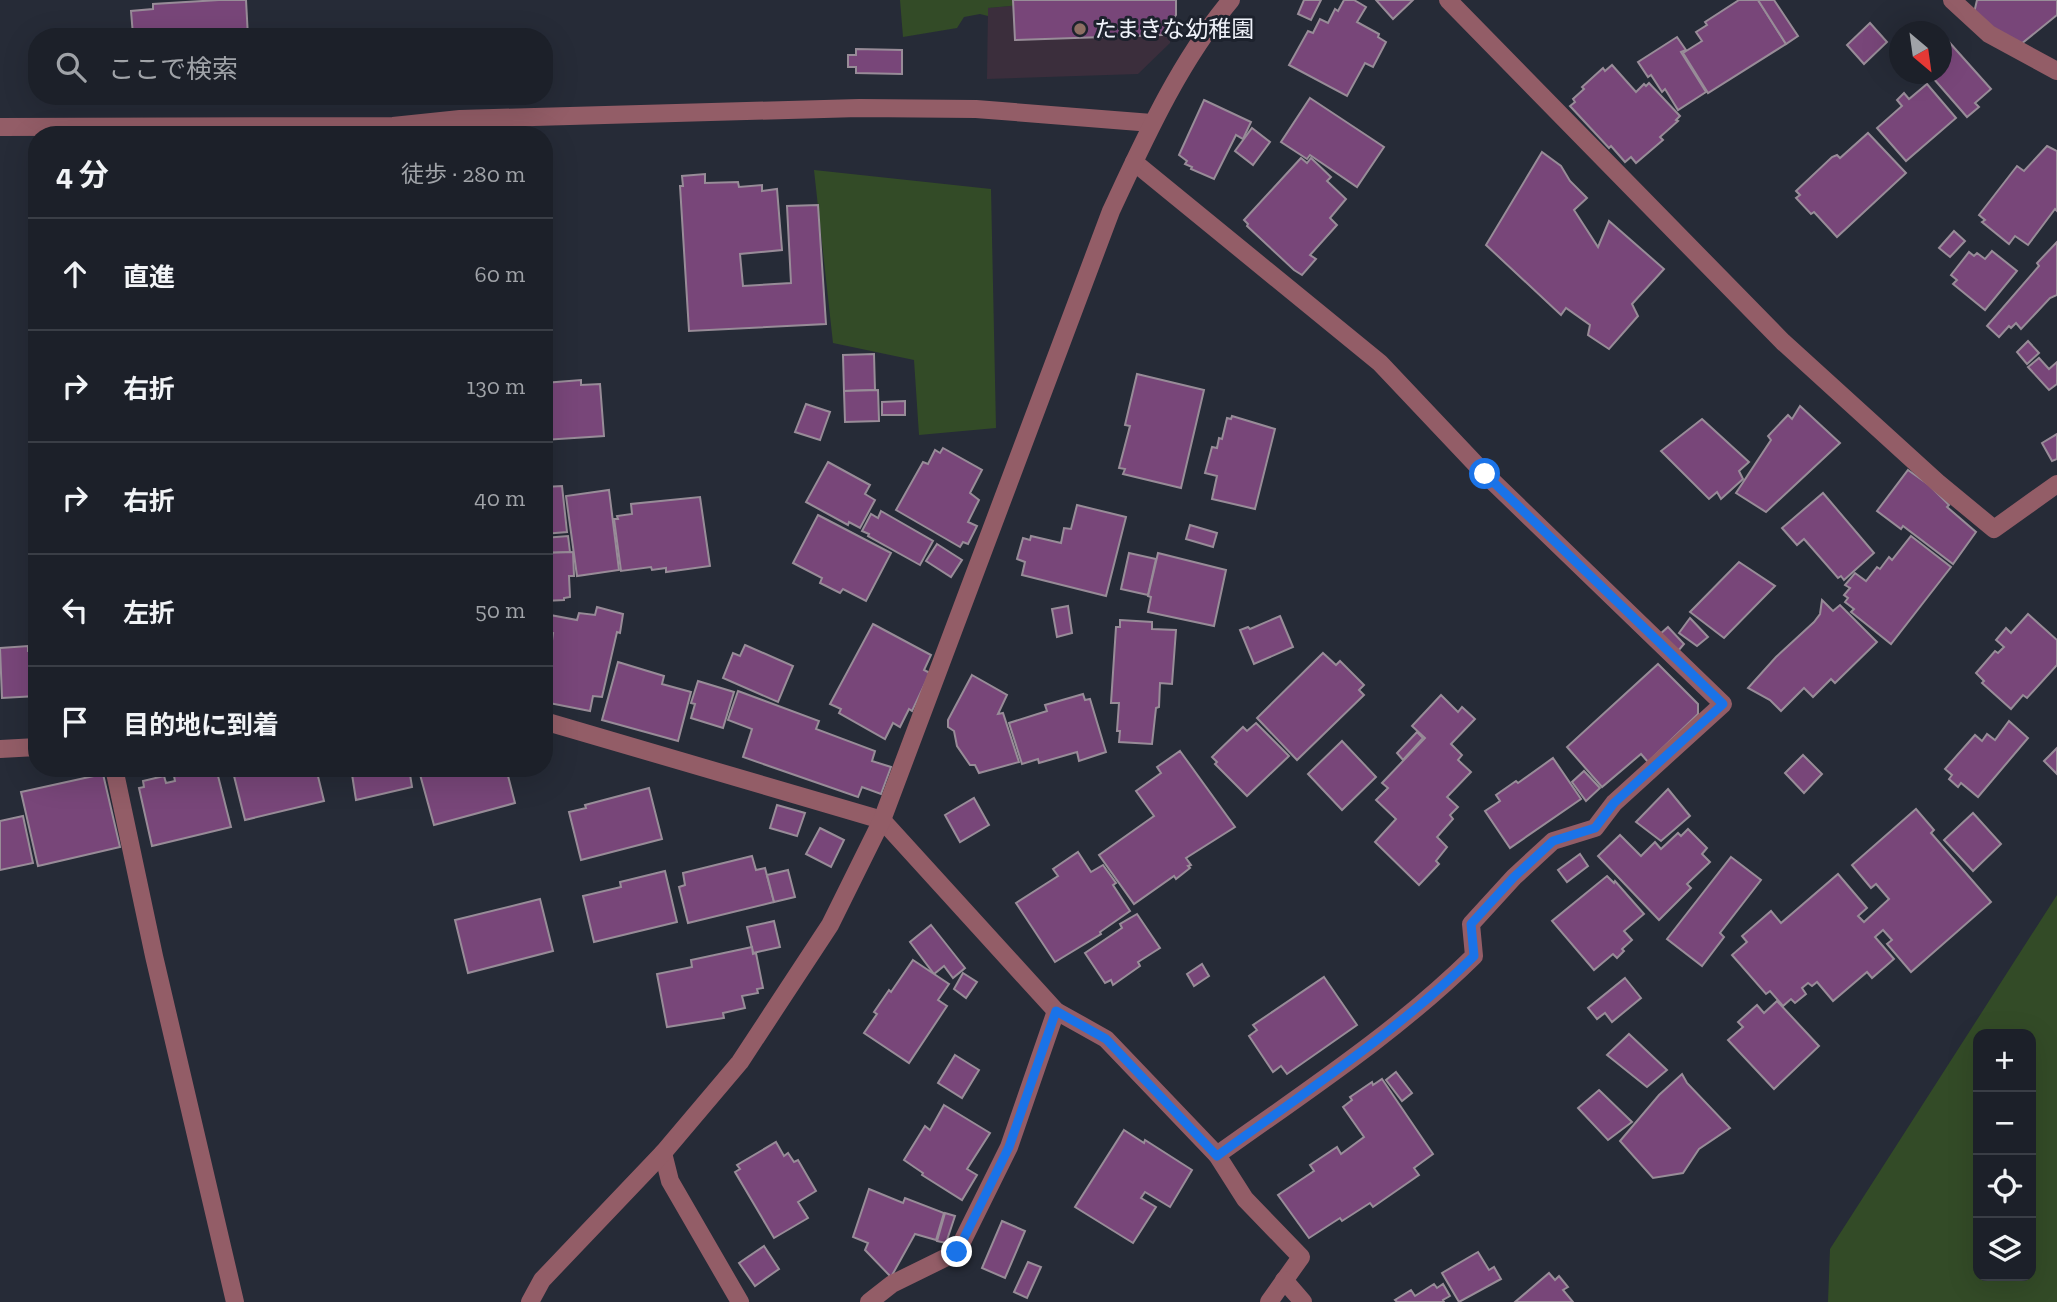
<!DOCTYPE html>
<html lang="ja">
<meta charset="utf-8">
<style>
body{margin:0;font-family:"Zilla Slab","Noto Sans JP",serif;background:#292d35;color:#f1f3f6}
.controls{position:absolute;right:21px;bottom:21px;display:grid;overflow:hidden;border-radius:14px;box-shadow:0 7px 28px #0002}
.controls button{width:63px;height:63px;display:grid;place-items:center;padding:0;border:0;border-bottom:2px solid #3a3e46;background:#1c2029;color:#f1f3f6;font:35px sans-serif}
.compass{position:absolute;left:1889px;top:21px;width:63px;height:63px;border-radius:50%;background:#1c2029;box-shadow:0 7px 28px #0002;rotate:151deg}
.stop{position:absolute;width:21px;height:21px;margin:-16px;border:5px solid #1a73e8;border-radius:50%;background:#fff}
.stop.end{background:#1a73e8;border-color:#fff;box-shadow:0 2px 7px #0008}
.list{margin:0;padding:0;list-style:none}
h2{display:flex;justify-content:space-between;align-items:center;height:91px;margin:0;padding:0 28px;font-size:30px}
h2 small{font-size:23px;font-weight:400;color:#a0a3a8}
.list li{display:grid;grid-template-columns:46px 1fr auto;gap:21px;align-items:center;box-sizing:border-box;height:112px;padding:0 28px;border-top:2px solid #3a3e46}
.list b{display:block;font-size:26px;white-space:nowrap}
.list em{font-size:23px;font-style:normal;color:#a0a3a8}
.icon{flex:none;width:38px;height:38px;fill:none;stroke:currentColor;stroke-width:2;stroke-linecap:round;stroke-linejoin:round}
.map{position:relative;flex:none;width:2057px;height:1302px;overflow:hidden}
.search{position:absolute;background:#1c2029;box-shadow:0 7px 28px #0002;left:28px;top:28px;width:525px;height:77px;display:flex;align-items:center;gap:18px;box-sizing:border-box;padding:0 24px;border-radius:28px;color:#a0a3a8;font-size:26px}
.panel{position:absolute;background:#1c2029;box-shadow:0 7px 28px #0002;left:28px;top:126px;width:525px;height:651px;border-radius:28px}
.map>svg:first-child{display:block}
.education{fill:#3b2e3c}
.green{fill:#334b27;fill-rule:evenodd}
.building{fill:#784679;stroke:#988c98;stroke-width:2}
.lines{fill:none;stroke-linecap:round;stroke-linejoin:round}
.minor{stroke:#935d67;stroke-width:18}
.route{stroke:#1a73e8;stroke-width:9}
.education-dot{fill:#8d6e63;stroke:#1d222d;stroke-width:2.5}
.labels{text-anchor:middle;stroke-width:6;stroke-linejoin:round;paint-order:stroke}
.poi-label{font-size:23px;fill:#f0f3fb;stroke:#1d222d;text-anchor:start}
</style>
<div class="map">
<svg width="2057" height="1302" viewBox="0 0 2057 1302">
<rect width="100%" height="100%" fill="#262b37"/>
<polygon class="education" points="1074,0 1176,0 1170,43 1138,74 987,79 988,8"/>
<g class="green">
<polygon points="900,0 1074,0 988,8 988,16 980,14 964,17 957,28 903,37"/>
<polygon points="814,170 991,189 996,428 919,435 914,360 833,343"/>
<path d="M2057 895V1302H1828L1830 1249ZM1978 1034H2031V1276H1978Z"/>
</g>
<g class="building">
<polygon points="219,0 246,0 248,37 133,35 131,11 153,9 153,4"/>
<polygon points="1013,0 1176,0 1176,15 1162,35 1015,40"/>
<polygon points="1304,0 1321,0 1311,20 1298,14"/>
<polygon points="1344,0 1354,0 1366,7 1357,22 1379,34 1378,37 1386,42 1373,67 1365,63 1347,96 1289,65 1308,31 1313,33 1320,19 1328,23 1335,9 1338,11"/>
<polygon points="1376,0 1413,0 1393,19"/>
<polygon points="1739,0 1758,0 1786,44 1708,93 1683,53 1702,41 1696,32 1707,25 1705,22"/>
<polygon points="1758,0 1774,0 1798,36 1786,44"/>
<polygon points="1977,0 2057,0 2057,15 2010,53 1974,13"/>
<polygon points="1870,23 1887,42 1864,64 1847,45"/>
<polygon points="1941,33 1991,89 1975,103 1979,107 1967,117 1933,78 1935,76 1933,74 1941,74"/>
<polygon points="1677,37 1686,50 1681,52 1706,92 1678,110 1665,89 1662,92 1651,75 1648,77 1638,62"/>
<polygon points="856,49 902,50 902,74 856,73 856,67 848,67 848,55 856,55"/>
<polygon points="1612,65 1636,92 1644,84 1646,86 1649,83 1680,116 1676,120 1678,121 1660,137 1663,140 1636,163 1631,157 1625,162 1611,146 1609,148 1570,106 1575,102 1573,99 1584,89 1582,87 1603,68 1605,71"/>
<polygon points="1927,84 1956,118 1906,161 1877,128 1902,106 1897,100 1904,93 1909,99"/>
<polygon points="1310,98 1384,147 1357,187 1310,155 1307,159 1281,142"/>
<polygon points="1204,100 1251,122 1243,139 1236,135 1214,179 1191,169 1192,167 1185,164 1187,161 1179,155"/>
<polygon points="1252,128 1270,142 1253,165 1235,151"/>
<polygon points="1868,133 1906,173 1837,237 1814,212 1811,214 1796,198 1800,195 1796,191 1832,157 1837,155 1840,158"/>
<polygon points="2047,146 2057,151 2057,211 2055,209 2028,245 2015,236 2009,244 1982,222 1985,220 1979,215 2017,166 2024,171"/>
<polygon points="1542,152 1561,166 1570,181 1587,198 1574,210 1598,247 1609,221 1664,269 1632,304 1638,316 1609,349 1588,335 1590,325 1566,308 1561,315 1486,245"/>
<polygon points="1301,158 1307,163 1311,158 1331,177 1327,181 1346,199 1330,218 1337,225 1310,255 1316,259 1302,275 1294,270 1247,226 1248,224 1244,220"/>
<polygon points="705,174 705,183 738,182 739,187 762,185 762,191 777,189 782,250 740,254 743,286 791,283 787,206 818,205 826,324 689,331 680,186 683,186 682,176"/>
<polygon points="1954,231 1965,241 1950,257 1939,248"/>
<polygon points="2057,242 2057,295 2050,298 2021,329 2016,323 2011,328 2009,326 1999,337 1987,326 2039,266 2037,263"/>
<polygon points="1992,251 2017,271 1985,310 1953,284 1957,280 1951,275 1969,252 1974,256 1977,253 1985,259"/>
<polygon points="2028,341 2039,353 2027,364 2017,352"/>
<polygon points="874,354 875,390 844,391 843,355"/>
<polygon points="2039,358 2049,369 2057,362 2057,384 2049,390 2028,367"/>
<polygon points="1137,374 1204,390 1181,488 1123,474 1125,469 1119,468 1130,426 1125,425"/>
<polygon points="581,380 581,385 600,384 604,436 544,440 544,383"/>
<polygon points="878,390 879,421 845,422 844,391"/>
<polygon points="905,401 905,415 882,415 882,402"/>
<polygon points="806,404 830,412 820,440 795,432"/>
<polygon points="1800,406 1840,443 1766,512 1736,493 1771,440 1768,436 1788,415 1792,419"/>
<polygon points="1232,416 1275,429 1255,509 1212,499 1217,476 1205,473 1212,447 1217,448 1219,438 1222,439 1227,418 1231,419"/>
<polygon points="1702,419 1749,462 1739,471 1743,479 1721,499 1717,492 1709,499 1661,451"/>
<polygon points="2057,434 2057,459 2052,461 2042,443"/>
<polygon points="943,448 982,470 970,493 979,500 968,522 977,526 968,544 963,542 960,547 896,510 923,462 928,464 935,450 940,453"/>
<polygon points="828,462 870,485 865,494 875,500 860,528 849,522 848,525 806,502"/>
<polygon points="1908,470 1929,485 1949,505 1947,507 1976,532 1953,564 1903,526 1901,529 1877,511"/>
<polygon points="562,486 567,532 544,534 544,487"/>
<polygon points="609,490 619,570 577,576 566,496"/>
<polygon points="1823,493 1874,553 1844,580 1841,576 1838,578 1804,539 1797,545 1782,528"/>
<polygon points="700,497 710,566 666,572 666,568 652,570 651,567 621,571 614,519 618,519 617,516 632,514 631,504"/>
<polygon points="1077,505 1126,517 1106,596 1022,575 1025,562 1017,559 1023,538 1030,540 1031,536 1061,543 1064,528 1071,529"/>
<polygon points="881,511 933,541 920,565 868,536 869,534 862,531 871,514 878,518"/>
<polygon points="818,515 891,553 866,601 843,589 840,593 820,583 822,578 793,563"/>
<polygon points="1190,525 1217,533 1213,547 1186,539"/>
<polygon points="568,536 570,552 544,553 544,538"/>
<polygon points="1911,536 1951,567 1891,644 1851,612 1854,609 1845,602 1848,598 1844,595 1850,588 1845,585 1855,573 1866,581 1877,567 1880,569 1889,557 1892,560"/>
<polygon points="937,544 962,560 951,577 926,561"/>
<polygon points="573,552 574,576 569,576 570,597 564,598 564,600 544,601 544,553"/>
<polygon points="1129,553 1156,559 1148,595 1121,589"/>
<polygon points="1158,553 1226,570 1214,626 1148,612 1151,597 1148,596"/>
<polygon points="1739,562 1775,586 1724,638 1690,612"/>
<polygon points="1822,600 1833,611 1840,605 1877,642 1835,683 1831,679 1813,697 1804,688 1781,711 1770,700 1748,688 1776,657 1814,622 1820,614"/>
<polygon points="1068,606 1072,633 1057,637 1052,609"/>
<polygon points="597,607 623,614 620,633 617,632 602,697 593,696 590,711 544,702 546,687 544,686 544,664 546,655 550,656 553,633 544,631 545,614 577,620 579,613 595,615"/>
<polygon points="2028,614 2057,640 2057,665 2027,698 2023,695 2011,709 1982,683 1984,681 1976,673 1995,651 1998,653 2004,647 1996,640 2006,628 2011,633"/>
<polygon points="1280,616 1293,647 1254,664 1240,630 1248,627 1250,629"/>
<polygon points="1690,618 1708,637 1697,646 1679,633"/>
<polygon points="1120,620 1152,622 1152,629 1176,630 1172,684 1160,683 1159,707 1156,708 1152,744 1119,742 1120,731 1117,731 1119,703 1111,703 1116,627 1120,627"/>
<polygon points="873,624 931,655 924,670 930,673 912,711 909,709 900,727 893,723 885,739 839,713 841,709 830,704"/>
<polygon points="1668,627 1684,644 1678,651 1659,635"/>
<polygon points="745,645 793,666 778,702 723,678 733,653 740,656"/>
<polygon points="28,646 28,651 37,650 37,696 2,698 0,648"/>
<polygon points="1323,653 1336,665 1340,661 1364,685 1359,690 1364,695 1297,760 1257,718"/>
<polygon points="618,662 664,676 662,684 691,692 678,741 602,720"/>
<polygon points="1658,664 1698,704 1698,714 1648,762 1641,754 1602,787 1567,747"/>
<polygon points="972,675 1007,695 998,714 1003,713 1019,762 979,773 975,765 970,765 957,746 954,731 948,727 948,720"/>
<polygon points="698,681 734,692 723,728 691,718 695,704 691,703"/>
<polygon points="738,691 819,721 816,729 875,751 872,761 891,767 881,794 862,787 858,797 743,757 752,729 728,720"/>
<polygon points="1083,694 1085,700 1090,699 1106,752 1079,761 1077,752 1039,763 1038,759 1022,764 1009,723 1047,711 1045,705"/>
<polygon points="1441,695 1458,712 1462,707 1475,719 1451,744 1462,755 1458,760 1471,772 1447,797 1458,807 1450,815 1453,819 1437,837 1447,847 1436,861 1439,864 1419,885 1375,842 1396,819 1376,800 1388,788 1382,783 1425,738 1412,726"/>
<polygon points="2009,721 2028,738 1978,797 1961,783 1958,787 1949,779 1952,775 1945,769 1975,735 1982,741 1987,734 1995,740"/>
<polygon points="1256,723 1289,756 1247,796 1215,764 1217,762 1212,757 1243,727 1247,731"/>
<polygon points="1417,732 1423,738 1403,760 1397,753"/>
<polygon points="1342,741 1376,777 1342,810 1308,774"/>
<polygon points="2057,748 2057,774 2044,761"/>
<polygon points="1180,751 1235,827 1186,858 1191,865 1188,866 1190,868 1176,879 1174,876 1134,904 1099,855 1154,816 1136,791 1161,773 1157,767"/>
<polygon points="1803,755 1822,774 1804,793 1785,773"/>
<polygon points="1553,758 1581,799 1510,848 1485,811 1500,801 1496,795 1516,781 1518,783"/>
<polygon points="210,768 216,768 231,827 152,846 139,788 144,787 143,781 164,776 166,783 175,781 174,776"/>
<polygon points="232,768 316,768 324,801 245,820"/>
<polygon points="351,768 409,768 412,787 356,800"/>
<polygon points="430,768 506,768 515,803 434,825 419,771"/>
<polygon points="1584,771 1600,788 1586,801 1572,782"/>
<polygon points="103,774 120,847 38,866 21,792"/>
<polygon points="649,788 662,839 581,860 569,812 586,808 585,805"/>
<polygon points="1668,789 1690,816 1661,841 1636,822"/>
<polygon points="974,798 989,825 960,842 945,815"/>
<polygon points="777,805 805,813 797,836 770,828"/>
<polygon points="1916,809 1934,830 1931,833 1991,902 1911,972 1887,944 1892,940 1883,930 1875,937 1894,959 1872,978 1867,972 1833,1001 1817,982 1812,986 1808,983 1802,988 1806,994 1795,1003 1791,999 1783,1006 1770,991 1766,994 1732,955 1747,942 1742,936 1771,911 1781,923 1838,874 1867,908 1858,916 1864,922 1889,899 1876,884 1871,888 1852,865"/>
<polygon points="1973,813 2001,844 1973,871 1944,840"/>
<polygon points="23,816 33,863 0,870 0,821"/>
<polygon points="820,828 844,840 831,867 806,854"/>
<polygon points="1688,829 1707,848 1702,854 1710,862 1687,884 1691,888 1659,920 1598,856 1620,835 1641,856 1655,842 1661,849 1678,833 1681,836"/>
<polygon points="1078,852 1091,872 1103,865 1116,883 1113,885 1130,911 1100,932 1101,934 1055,962 1016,903 1058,876 1053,869"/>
<polygon points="1580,854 1588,866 1567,882 1558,870"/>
<polygon points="752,856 756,870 765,868 774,902 688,923 679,887 685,885 683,873"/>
<polygon points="1731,857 1761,880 1720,933 1724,937 1702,966 1667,939"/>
<polygon points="788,870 795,897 774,902 767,875"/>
<polygon points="665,871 677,922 594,942 583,896 621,887 620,882"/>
<polygon points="1607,876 1614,883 1615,881 1644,914 1624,931 1632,940 1622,949 1624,951 1617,958 1613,954 1594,970 1552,921"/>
<polygon points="540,899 553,951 468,973 455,920"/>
<polygon points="1137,914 1160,948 1138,962 1140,966 1113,985 1111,980 1105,983 1085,953 1122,928 1120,924"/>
<polygon points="774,921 780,947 753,953 747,927"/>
<polygon points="931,925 965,968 953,978 944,966 934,974 910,942"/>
<polygon points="752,947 753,954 756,953 763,988 757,989 758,993 742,996 745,1008 723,1013 724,1018 667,1027 657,974 692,967 691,960"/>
<polygon points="913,960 949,984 938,1000 947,1006 909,1063 864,1033 877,1014 874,1012 889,990 891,992"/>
<polygon points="1202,964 1209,976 1194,986 1187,974"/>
<polygon points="963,973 977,982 966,998 954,989"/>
<polygon points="1324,977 1357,1025 1287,1074 1281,1066 1273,1072 1249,1036 1257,1030 1253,1025"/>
<polygon points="1625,978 1641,998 1612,1022 1605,1013 1597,1019 1588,1008"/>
<polygon points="1777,1001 1819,1046 1774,1089 1728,1040 1743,1027 1738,1022 1757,1005 1764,1013"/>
<polygon points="1629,1034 1667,1070 1647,1087 1607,1055"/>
<polygon points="955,1055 979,1070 962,1098 938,1083"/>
<polygon points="1396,1072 1412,1093 1402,1101 1386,1080"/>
<polygon points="1682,1074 1687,1083 1730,1128 1699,1149 1683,1173 1653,1178 1620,1141 1659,1095"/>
<polygon points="1382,1079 1433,1154 1414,1168 1419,1175 1373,1207 1370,1203 1342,1221 1340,1218 1309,1238 1278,1195 1314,1171 1310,1165 1337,1147 1341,1154 1364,1137 1343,1107 1352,1100 1350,1097 1372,1082 1373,1085"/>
<polygon points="1599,1090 1632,1122 1608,1140 1578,1108"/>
<polygon points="944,1105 990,1133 967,1169 977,1175 962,1200 922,1175 923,1173 904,1160 925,1126 930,1130"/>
<polygon points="1124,1130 1144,1143 1145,1140 1192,1170 1170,1207 1145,1192 1141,1198 1156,1207 1133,1243 1075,1207"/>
<polygon points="776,1142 784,1156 788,1153 794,1162 798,1160 816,1191 798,1202 808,1218 774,1238 735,1172 740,1169 737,1165"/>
<polygon points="869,1189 903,1203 905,1198 944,1213 936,1240 915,1234 891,1277 865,1250 868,1243 853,1237"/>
<polygon points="945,1213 955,1216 946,1243 937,1241"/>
<polygon points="1002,1221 1025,1231 1005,1278 982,1268"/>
<polygon points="764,1246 779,1269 755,1286 739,1263"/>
<polygon points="1478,1252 1489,1270 1494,1267 1501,1279 1459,1302 1442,1273"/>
<polygon points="1028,1262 1041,1267 1027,1298 1014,1292"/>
<polygon points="1549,1273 1555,1280 1559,1276 1568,1287 1563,1290 1573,1302 1515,1302"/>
<polygon points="1434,1284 1437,1288 1443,1284 1450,1296 1443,1300 1444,1302 1397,1302 1395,1300 1411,1290 1415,1296"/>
</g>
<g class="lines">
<g class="minor">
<polyline points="1448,0 1783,342 1937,482 1994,529 2057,484"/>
<polyline points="1952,0 1989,34 2057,71"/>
<polyline points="0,127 393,126 460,119 859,108 976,109 1152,123"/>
<path d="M1134 162 1380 363 1485 474 1723 704 1614 803 1595 828 1553 841 1514 877 1471 924 1474 956C1397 1032 1305 1092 1217 1155"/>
<polyline points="544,721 882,820 1056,1011 1106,1039 1217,1155 1245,1199 1301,1257 1269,1302"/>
<polyline points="0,749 37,747"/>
<polyline points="114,768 154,956 235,1302"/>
<polyline points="663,1153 670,1181 740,1302"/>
<polyline points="1284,1280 1303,1302"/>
<path d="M530 1302 542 1280 663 1153 740 1062 830 925 882 820 1111 211C1145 138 1179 62 1231 0"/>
<polyline points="869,1302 892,1284 957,1252 1009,1147 1056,1011"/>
</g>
</g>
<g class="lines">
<path class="route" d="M957 1252 1009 1147 1056 1011 1106 1039 1217 1156C1305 1092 1397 1032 1474 956L1471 924 1514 877 1553 841 1595 828 1614 803 1723 704 1485 474"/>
</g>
<circle class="education-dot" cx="1080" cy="29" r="7"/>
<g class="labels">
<g class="poi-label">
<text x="1094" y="37">たまきな幼稚園</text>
</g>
</g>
</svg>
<div class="controls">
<button>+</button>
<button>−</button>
<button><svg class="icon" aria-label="locate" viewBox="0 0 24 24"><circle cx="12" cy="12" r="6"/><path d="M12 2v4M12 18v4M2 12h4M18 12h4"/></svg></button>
<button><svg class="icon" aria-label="layers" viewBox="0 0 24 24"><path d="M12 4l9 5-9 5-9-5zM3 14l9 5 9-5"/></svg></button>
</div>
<svg class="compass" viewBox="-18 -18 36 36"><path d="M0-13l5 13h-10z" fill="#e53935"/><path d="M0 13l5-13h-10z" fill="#a0a3a8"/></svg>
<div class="stop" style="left:1485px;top:474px"></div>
<div class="stop end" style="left:957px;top:1252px"></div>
<div class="search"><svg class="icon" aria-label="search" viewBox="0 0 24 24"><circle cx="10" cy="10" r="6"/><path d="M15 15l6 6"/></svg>ここで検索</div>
<section class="panel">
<h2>4 分<small>徒歩 · 280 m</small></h2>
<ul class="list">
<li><svg class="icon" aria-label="ahead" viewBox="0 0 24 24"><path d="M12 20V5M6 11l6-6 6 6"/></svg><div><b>直進</b></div><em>60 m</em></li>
<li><svg class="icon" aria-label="right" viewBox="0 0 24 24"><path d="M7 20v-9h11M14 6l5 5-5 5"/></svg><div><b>右折</b></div><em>130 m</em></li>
<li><svg class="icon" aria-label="right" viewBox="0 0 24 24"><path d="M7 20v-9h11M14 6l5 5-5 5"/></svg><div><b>右折</b></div><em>40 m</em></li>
<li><svg class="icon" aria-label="left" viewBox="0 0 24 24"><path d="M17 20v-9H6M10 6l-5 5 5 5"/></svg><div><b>左折</b></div><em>50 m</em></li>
<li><svg class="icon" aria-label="arrive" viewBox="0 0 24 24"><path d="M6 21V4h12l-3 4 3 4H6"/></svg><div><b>目的地に到着</b></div></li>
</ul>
</section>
</div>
